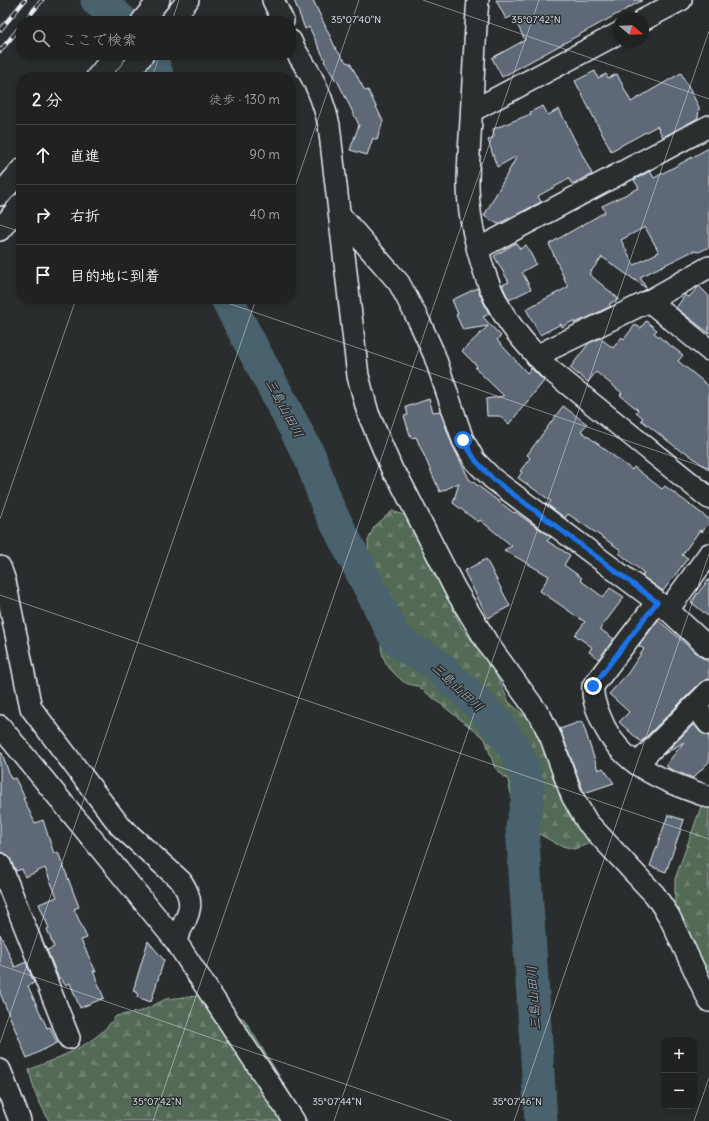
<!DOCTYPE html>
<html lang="ja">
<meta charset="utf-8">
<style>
body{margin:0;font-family:Delius,"Klee One",sans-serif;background:#282a2a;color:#f1f3f6}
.controls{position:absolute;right:12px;bottom:12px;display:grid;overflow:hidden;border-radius:8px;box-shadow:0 2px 6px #0003}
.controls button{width:36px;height:36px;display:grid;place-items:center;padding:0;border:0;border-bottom:1px solid #3d3f40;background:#202222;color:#f1f3f6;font:20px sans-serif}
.compass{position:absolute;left:613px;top:12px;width:36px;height:36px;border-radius:50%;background:#202222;box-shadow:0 2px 6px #0003;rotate:109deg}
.stop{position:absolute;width:12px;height:12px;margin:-9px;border:3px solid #1a73e8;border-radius:50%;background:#fff}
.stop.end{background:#1a73e8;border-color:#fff;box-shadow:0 1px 4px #0008}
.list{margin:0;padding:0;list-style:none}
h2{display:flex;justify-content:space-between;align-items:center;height:52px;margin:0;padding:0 16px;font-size:17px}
h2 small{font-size:13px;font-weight:400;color:#a2a4a5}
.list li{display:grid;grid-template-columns:26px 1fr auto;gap:12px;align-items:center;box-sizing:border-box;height:60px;padding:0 16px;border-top:1px solid #3d3f40}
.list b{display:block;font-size:15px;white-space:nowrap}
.list em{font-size:13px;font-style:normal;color:#a2a4a5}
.icon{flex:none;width:22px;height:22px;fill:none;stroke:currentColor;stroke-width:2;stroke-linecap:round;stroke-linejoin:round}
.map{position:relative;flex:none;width:709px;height:1121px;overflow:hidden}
.search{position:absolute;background:#202222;box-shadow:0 2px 6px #0003;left:16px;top:16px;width:280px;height:44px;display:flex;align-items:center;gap:10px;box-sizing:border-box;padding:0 14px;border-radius:16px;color:#a2a4a5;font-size:15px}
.panel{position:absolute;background:#202222;box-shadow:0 2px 6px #0003;left:16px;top:72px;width:280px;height:232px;border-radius:16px}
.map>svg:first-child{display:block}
.forest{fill:url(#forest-firs);stroke:#9eaea7}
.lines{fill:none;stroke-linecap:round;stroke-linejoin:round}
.river{stroke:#48626d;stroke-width:33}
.building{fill:#5f6876;stroke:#e8f1f8;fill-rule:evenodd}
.minor-casing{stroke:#e8f1f8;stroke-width:24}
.minor{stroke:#2a2d2e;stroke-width:21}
.rail-casing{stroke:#e8f1f8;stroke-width:4.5}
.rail{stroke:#2a2d2e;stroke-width:3;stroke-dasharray:9;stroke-linecap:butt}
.route{stroke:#1a73e8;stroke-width:5}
.ticks{fill:none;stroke:#e8f1f8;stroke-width:1;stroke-opacity:0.45}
.labels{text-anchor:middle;stroke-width:3;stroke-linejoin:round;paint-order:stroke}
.water-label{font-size:13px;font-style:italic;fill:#a8b8c0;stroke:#2a2d2e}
.ticks-label{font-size:10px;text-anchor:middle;fill:#e8f1f8;stroke:#2a2d2e;stroke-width:3;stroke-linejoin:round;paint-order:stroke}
</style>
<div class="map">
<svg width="709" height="1121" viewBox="0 0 709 1121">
<defs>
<pattern id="forest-firs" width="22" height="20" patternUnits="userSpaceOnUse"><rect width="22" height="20" fill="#536a56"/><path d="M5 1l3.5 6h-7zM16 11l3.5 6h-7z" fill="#6c806f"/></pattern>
</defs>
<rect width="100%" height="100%" fill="#2a2d2e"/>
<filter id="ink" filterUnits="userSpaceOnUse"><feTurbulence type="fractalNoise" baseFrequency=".025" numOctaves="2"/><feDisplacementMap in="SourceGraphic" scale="8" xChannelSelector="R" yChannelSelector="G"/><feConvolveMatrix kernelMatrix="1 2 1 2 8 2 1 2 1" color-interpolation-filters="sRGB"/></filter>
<g filter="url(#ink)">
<g class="forest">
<path d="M392 511 407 516 426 549 461 626 494 670 509 702 526 717 542 737 559 790 567 807 587 833 588 844 574 849 559 845 530 829 515 812 508 780 495 768 485 739 418 686C405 684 403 682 394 673 372 653 383 623 390 598L385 589 370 579 368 541 374 527Z"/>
<polygon points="702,804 709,808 709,1001 675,909 675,879"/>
<path d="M198 996 244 1019 307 1121H49L35 1093 29 1070C62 1055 94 1047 116 1016L142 1011 166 999Z"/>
</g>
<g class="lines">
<g class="river">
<polyline points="97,0 122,21"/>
<polyline points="147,55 154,66 158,77"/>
<path d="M227 299 310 457 328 507 393 633C405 652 415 650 431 661 440 667 447 675 454 682 484 708 518 740 527 781 530 795 525 813 522 826L541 1121"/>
</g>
</g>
<g class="building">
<polygon points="294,0 313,0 336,49 346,62 350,63 365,91 368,90 383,121 377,140 373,138 367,155 350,150 359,125 337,80 336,81 324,61 325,60 309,27 305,29"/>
<polygon points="496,0 643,0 502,77 492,58 525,40 513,16 506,19"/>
<polygon points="595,71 598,78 606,74 608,78 617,74 631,102 681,73 699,107 698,118 663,137 657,126 611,151 575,81"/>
<polygon points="543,106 548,115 559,109 592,174 572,184 569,179 538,196 541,202 498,224 484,216 517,156 497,167 488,140 494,137 493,129 531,114 530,112"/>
<path d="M709 148V247L699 252 693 251 640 277 646 288 602 257 589 274 619 299 609 304 611 306 585 319 574 323 573 321 562 327 561 324 540 335 526 309 568 287 549 244 605 212 602 206 639 188 634 180 650 171 654 178ZM645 227 659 252 634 265 621 240Z"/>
<polygon points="516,243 520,249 526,245 536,264 522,272 531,289 509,300 502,285 509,282 494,256"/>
<polygon points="699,286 709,296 709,333 676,308 685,295 689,297"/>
<polygon points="477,288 489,314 483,317 501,336 497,340 527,373 531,368 544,381 509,424 499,416 487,416 486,399 504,396 475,368 477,366 462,351 488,326 463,330 456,315 458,314 452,300"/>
<polygon points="646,321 657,330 654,333 683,355 678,361 709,386 709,470 683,450 682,452 641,420 643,418 636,412 638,410 620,395 622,393 596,372 588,382 570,368 589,343 600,338 613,348 622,337 624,339 635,325 641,328"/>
<polygon points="429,399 433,412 440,411 452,444 469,479 514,513 515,512 551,537 547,541 570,555 564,565 582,578 580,580 603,597 610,588 624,597 600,629 614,639 599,659 589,652 592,647 575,635 585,622 540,591 549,576 504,550 512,546 480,520 478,522 453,503 459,483 440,492 416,437 411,438 404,416 408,415 406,407"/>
<polygon points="563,406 587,424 581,431 632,470 634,467 662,489 665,486 709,519 709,523 702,532 700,530 682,555 688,558 663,591 642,576 644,573 619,553 621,550 568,514 565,518 548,505 551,501 518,478 522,472 520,471 530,458 527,455"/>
<polygon points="486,559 510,606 488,618 464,571"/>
<polygon points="709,579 709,617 691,602"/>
<polygon points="658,620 701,657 709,662 709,679 700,683 641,742 619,722 629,712 609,694 628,673 644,649 639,646"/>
<polygon points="582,721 598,770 603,768 614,783 584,793 560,729"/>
<polygon points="694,724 700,732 709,736 709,762 693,778 670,769 666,765 684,742 663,755"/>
<polygon points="0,753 2,753 11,779 15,778 25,798 23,798 35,823 43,820 54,854 58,852 79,907 74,909 87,938 81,940 96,972 93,971 104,998 80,1008 70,983 65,985 61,978 59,979 47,950 54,947 47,929 49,928 39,904 57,897 45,868 25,877 22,869 16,871 8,855 0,852"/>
<polygon points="668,815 684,820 666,872 650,866"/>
<polygon points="0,934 15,967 26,962 34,983 28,986 47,1028 50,1027 57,1043 27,1058 0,993"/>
<polygon points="148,941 164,960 151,1002 137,997 138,993 133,991"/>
</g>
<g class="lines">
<g class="minor-casing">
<g id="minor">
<polyline points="273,0 283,21"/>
<path d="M478 0C475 33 474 67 472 100 471 128 468 157 468 185 468 221 482 276 500 308 513 331 531 350 549 369L709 498"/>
<polyline points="643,20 681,0"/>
<polyline points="142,21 159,0"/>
<polyline points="171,21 188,0"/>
<path d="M291 41C296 54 305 64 311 76 320 92 325 108 329 125L358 376 368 413 393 472 399 479 455 589 488 644 541 717 551 738 572 796 587 822 655 895 669 916 709 1001"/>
<polyline points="97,77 115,55"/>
<polyline points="125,77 143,55"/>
<polyline points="472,111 619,33"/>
<polyline points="0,195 21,170"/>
<polyline points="340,215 399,283 420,323 434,354 463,440 475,461 493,479 668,610 709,648"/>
<polyline points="0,230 21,204"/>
<polyline points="478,249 709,126"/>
<polyline points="649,301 709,350"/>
<polyline points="536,356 649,301 709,267"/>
<path d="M0 567 5 581 31 708 120 826 181 881C198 905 187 917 175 940"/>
<path d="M657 602 593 686C592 698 596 707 601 719 620 766 664 781 709 797"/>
<polyline points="668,610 709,554"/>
<polyline points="695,706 709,724"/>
<polyline points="0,726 175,940 294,1121"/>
<polyline points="637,764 709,691"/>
<polyline points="0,864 69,1038"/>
<polyline points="0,1070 20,1121"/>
</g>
</g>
<use href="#minor" class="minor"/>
<g class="rail-casing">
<g id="rail">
<polyline points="25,21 42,0"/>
<polyline points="0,30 25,0"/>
<polyline points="0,51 21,26"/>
</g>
</g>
<use href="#rail" class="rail"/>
</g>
</g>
<g class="lines" filter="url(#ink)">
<polyline class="route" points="463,440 476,461 493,479 657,602 593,686"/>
</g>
<path class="ticks" d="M423 0 709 99M172 21 179 0M152 77 160 55M291 198 359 0M0 225 21 232M216 299 709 469M0 519 76 299M0 595 709 839M0 965 452 1121M0 1043 256 299M153 1121 539 0M334 1121 709 31M514 1121 709 554M694 1121 709 1078"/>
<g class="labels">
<g class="water-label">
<text transform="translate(285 408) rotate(62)" y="5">三島山田川</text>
<text transform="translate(458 687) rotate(43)" y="5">三島山田川</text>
<text transform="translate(533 998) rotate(-94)" y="5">三島山田川</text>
</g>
</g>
<g class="ticks-label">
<text x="356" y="23">35°07'40"N</text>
<text x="536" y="23">35°07'42"N</text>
<text x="157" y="1105">35°07'42"N</text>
<text x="337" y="1105">35°07'44"N</text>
<text x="517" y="1105">35°07'46"N</text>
</g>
</svg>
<div class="controls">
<button>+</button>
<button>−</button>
</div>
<svg class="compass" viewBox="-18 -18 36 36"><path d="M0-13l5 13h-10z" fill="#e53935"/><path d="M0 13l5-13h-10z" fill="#a2a4a5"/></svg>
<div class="stop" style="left:463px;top:440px"></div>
<div class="stop end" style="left:593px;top:686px"></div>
<div class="search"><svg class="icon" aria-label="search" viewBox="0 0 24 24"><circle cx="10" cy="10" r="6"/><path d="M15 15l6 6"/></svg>ここで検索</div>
<section class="panel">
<h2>2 分<small>徒歩 · 130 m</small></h2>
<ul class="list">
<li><svg class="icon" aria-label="ahead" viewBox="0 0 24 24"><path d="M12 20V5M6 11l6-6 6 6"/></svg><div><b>直進</b></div><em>90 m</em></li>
<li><svg class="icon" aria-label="right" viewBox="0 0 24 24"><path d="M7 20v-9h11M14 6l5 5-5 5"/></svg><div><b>右折</b></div><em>40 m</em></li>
<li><svg class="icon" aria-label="arrive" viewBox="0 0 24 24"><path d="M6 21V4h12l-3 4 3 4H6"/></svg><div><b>目的地に到着</b></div></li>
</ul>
</section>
</div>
